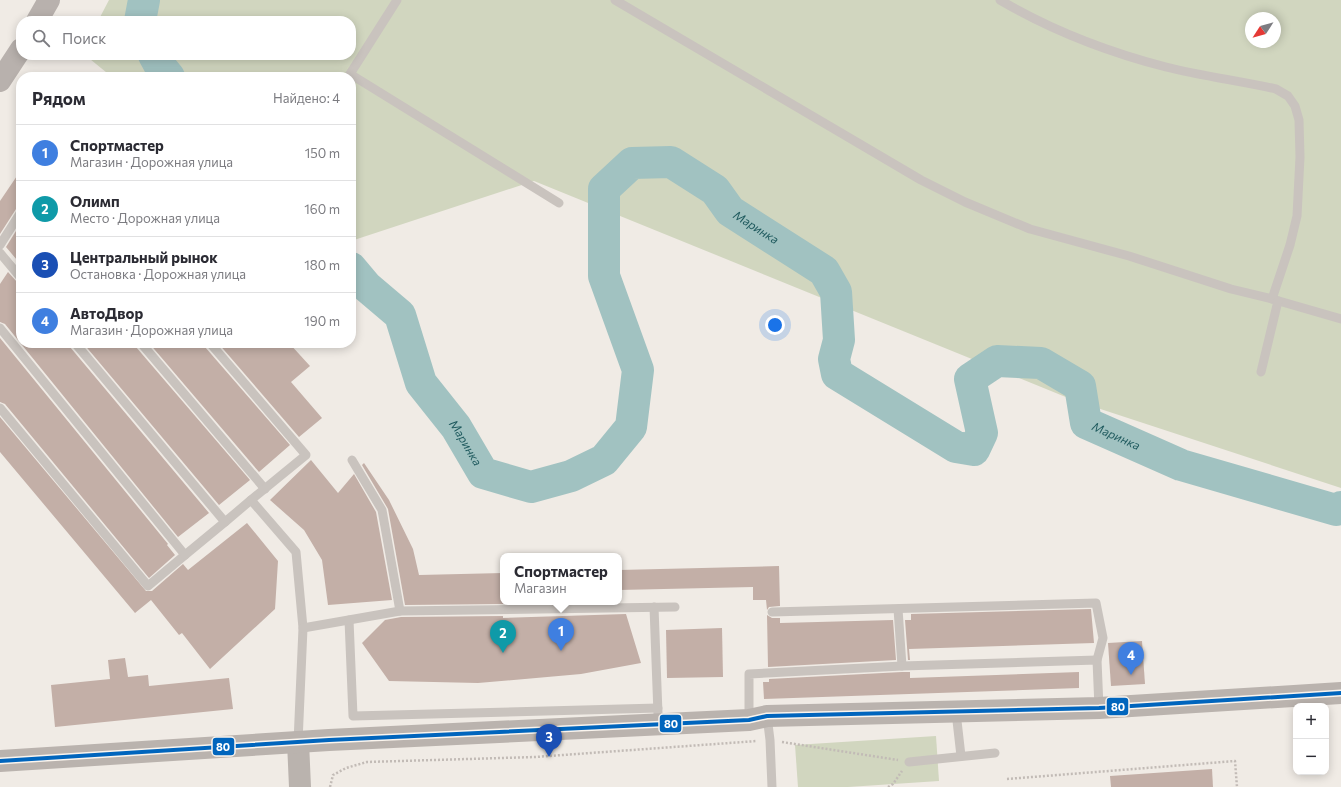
<!DOCTYPE html>
<html lang="ru">
<meta charset="utf-8">
<style>
body{margin:0;font-family:Commissioner,sans-serif;background:#f7f7f7;color:#2b2b33}
.controls{position:absolute;right:12px;bottom:12px;display:grid;overflow:hidden;border-radius:8px;box-shadow:0 2px 10px #0003}
.controls button{width:36px;height:36px;display:grid;place-items:center;padding:0;border:0;border-bottom:1px solid #e1e1e2;background:#fff;color:#2b2b33;font:20px sans-serif}
.compass{position:absolute;left:1245px;top:12px;width:36px;height:36px;border-radius:50%;background:#fff;box-shadow:0 2px 10px #0003;rotate:234deg}
.you{position:absolute;left:775px;top:325px;width:14px;height:14px;margin:-10px;border:3px solid #fff;border-radius:50%;background:#1a73e8;box-shadow:0 0 0 6px #1a73e833}
.badge{display:grid;place-items:center;width:26px;height:26px;border-radius:50%;background:#b45309;color:#fff;font-size:13px;font-weight:700}
.pin{position:absolute;translate:-50% -33px;filter:drop-shadow(0 1px 2px #0008)}
.pin::after{content:'';position:absolute;top:21px;width:14px;height:12px;background:inherit;clip-path:polygon(0 0,100% 0,50% 100%)}
.popup{position:absolute;left:500px;top:553px;width:122px;height:52px;box-sizing:border-box;display:grid;place-content:center;border-radius:8px;background:#fff;filter:drop-shadow(0 1px 3px #0005);font-size:13px;white-space:nowrap;color:#7c7c81}
.popup b{font-size:15px;color:#2b2b33}
.popup::after{content:'';position:absolute;left:50%;top:100%;margin-left:-8px;border:8px solid transparent;border-top-color:#fff}
.list{margin:0;padding:0;list-style:none}
h2{display:flex;justify-content:space-between;align-items:center;height:52px;margin:0;padding:0 16px;font-size:17px}
h2 small{font-size:13px;font-weight:400;color:#7c7c81}
.list li{display:grid;grid-template-columns:26px 1fr auto;gap:12px;align-items:center;box-sizing:border-box;height:56px;padding:0 16px;border-top:1px solid #e1e1e2}
.list b{display:block;font-size:15px;white-space:nowrap}
.list p{margin:0;font-size:13px;white-space:nowrap;color:#7c7c81}
.list em{font-size:13px;font-style:normal;color:#7c7c81}
.icon{flex:none;width:22px;height:22px;fill:none;stroke:currentColor;stroke-width:2;stroke-linecap:round;stroke-linejoin:round}
.map{position:relative;flex:none;width:1341px;height:787px;overflow:hidden}
.search{position:absolute;background:#fff;box-shadow:0 2px 10px #0003;left:16px;top:16px;width:340px;height:44px;display:flex;align-items:center;gap:10px;box-sizing:border-box;padding:0 14px;border-radius:16px;color:#7c7c81;font-size:15px}
.panel{position:absolute;background:#fff;box-shadow:0 2px 10px #0003;left:16px;top:72px;width:340px;height:276px;border-radius:16px}
.map>svg:first-child{display:block}
.green{fill:#d1d6bf;fill-rule:evenodd}
.lines{fill:none;stroke-linecap:round;stroke-linejoin:round}
.river{stroke:#a1c2c1;stroke-width:32}
.building{fill:#c3afa7}
.path{stroke:#c2bbb6;stroke-width:2.5;stroke-dasharray:2 2;stroke-linecap:butt}
.service{stroke:#c9c3be;stroke-width:9}
.secondary{stroke:#bab3ae;stroke-width:22}
.primary{stroke:#b8b1ad;stroke-width:22}
.bus-1-casing{stroke:#fbf5ee;stroke-width:7}
.bus-1{stroke:#0065bd;stroke-width:4}
.labels{text-anchor:middle;stroke-width:3;stroke-linejoin:round;paint-order:stroke}
.water-label{font-size:12px;font-style:italic;fill:#1f5a5e;stroke:#fbf5ee}
.line-badge{stroke:#fbf5ee;stroke-width:1.5}
.badge-label{font-size:11px;text-anchor:middle;font-weight:bold;fill:#fff}
</style>
<div class="map">
<svg width="1341" height="787" viewBox="0 0 1341 787">
<rect width="100%" height="100%" fill="#f0ebe5"/>
<g class="green">
<path d="M109 0H1341V488L1073 400 534 181 351 241V77H112L85 55H351V21H98ZM1251 18H1275V42H1251Z"/>
<polygon points="936,736 939,781 848,787 798,787 795,745"/>
</g>
<g class="lines">
<g class="river">
<polyline points="140,21 144,0"/>
<polyline points="154,55 160,66 169,77"/>
<path id="s1" d="M351 268 367 287 400 315 421 383 456 427 483 473 531 487 571 476 604 460 631 427 638 370 604 276V189L632 163 671 162 715 190 730 211 824 271 836 292 839 340 834 359 837 374 956 447 974 450 982 433 970 379 997 361 1041 363 1080 386 1086 423 1181 465 1336 510 1341 507"/>
</g>
</g>
<g class="building">
<polygon points="21,170 21,206 16,209 0,234 0,201"/>
<polygon points="21,223 21,269 16,262 17,260 6,247"/>
<polygon points="8,272 17,282 21,284 21,343 69,343 70,347 209,513 178,537 5,324 0,322 0,284"/>
<polygon points="0,338 168,544 167,545 175,555 149,578 5,404 0,402"/>
<polygon points="83,343 135,343 136,347 250,480 219,505"/>
<polygon points="149,343 204,343 205,347 290,445 259,472"/>
<polygon points="218,343 289,343 310,366 291,382 322,418 299,437"/>
<polygon points="0,417 146,591 152,591 183,564 188,570 247,523 278,561 275,609 210,669 182,633 179,635 151,600 135,613 0,452"/>
<polygon points="311,460 338,493 354,474 376,512 392,600 328,605 322,560 304,530 270,500"/>
<polygon points="364,463 389,500 413,549 419,575 503,573 503,604 405,605 388,509 362,465"/>
<polygon points="779,566 780,606 769,607 767,610 766,600 753,600 753,587 619,590 619,570"/>
<polygon points="1091,609 1094,643 909,649 910,660 908,660 905,620 911,620 911,614"/>
<polygon points="626,614 641,663 581,674 478,683 389,681 362,643 385,620 401,617 503,616 503,618"/>
<polygon points="767,615 772,618 780,618 780,623 893,620 896,660 768,667"/>
<polygon points="722,628 723,677 667,678 666,630"/>
<polygon points="1142,641 1145,684 1111,686 1108,643"/>
<polygon points="125,658 128,677 148,675 149,686 229,678 233,709 55,727 51,685 110,679 108,660"/>
<polygon points="902,672 910,672 910,678 1079,672 1079,688 764,699 763,682 769,682 769,679"/>
<polygon points="1212,769 1213,787 1111,787 1110,776"/>
</g>
<g class="lines">
<g class="path">
<polyline points="782,742 898,760"/>
<polyline points="1007,779 1235,761 1237,787"/>
<polyline points="330,787 333,775 346,768 367,762 535,757 757,741"/>
<polyline points="888,787 893,784 902,771"/>
</g>
<g class="service">
<polyline points="397,0 350,74 559,203"/>
<polyline points="615,0 921,180 965,202 1030,229 1129,256 1231,289 1272,299 1341,319"/>
<path d="M1000 0C1051 30 1108 52 1166 67 1202 76 1240 81 1276 89L1288 96 1295 106 1299 120 1300 157 1297 216 1290 245 1272 299"/>
<polyline points="0,245 21,212"/>
<polyline points="0,253 21,278"/>
<polyline points="0,328 185,555 148,586 0,408"/>
<polyline points="75,343 225,522 251,500"/>
<polyline points="141,343 265,489"/>
<polyline points="210,343 306,455 251,500 296,552 303,628 298,742"/>
<polyline points="1261,372 1278,301"/>
<polyline points="352,460 382,510 400,611"/>
<polyline points="185,555 225,522"/>
<polyline points="654,607 658,714"/>
<polyline points="898,609 902,666"/>
<polyline points="772,612 1096,603 1103,638 1097,660"/>
<polyline points="349,620 353,716 658,708"/>
<polyline points="303,628 400,611 675,607"/>
<polyline points="956,712 961,756"/>
<polyline points="767,716 770,740 772,787"/>
<polyline points="749,719 749,674 902,666 1097,660 1099,708"/>
<polyline points="909,762 995,753"/>
</g>
<g class="secondary">
<polyline points="298,742 300,787"/>
<polyline points="0,761 329,740 749,720 767,716 1099,708 1341,693"/>
</g>
<g class="primary">
<polyline points="37,21 49,0"/>
<polyline points="0,81 21,49"/>
</g>
<g class="bus-1-casing">
<polyline id="bus-1" points="0,761 329,740 749,720 767,716 1099,708 1341,693"/>
</g>
<use href="#bus-1" class="bus-1"/>
</g>
<g class="labels">
<g class="water-label">
<text dy="4" stroke="none"><textPath href="#s1" startOffset="850">Маринка</textPath></text>
<text dy="4" stroke="none"><textPath href="#s1" startOffset="1462">Маринка</textPath></text>
<text dy="4" stroke="none"><textPath href="#s1" startOffset="214">Маринка</textPath></text>
</g>
</g>
<g class="line-badge">
<rect x="1106" y="697" width="23" height="19" rx="4" fill="#0065bd"/>
<rect x="659" y="714" width="23" height="19" rx="4" fill="#0065bd"/>
<rect x="212" y="737" width="23" height="19" rx="4" fill="#0065bd"/>
</g>
<g class="badge-label">
<text x="1118" y="711">80</text>
<text x="671" y="728">80</text>
<text x="223" y="751">80</text>
</g>
</svg>
<div class="controls">
<button>+</button>
<button>−</button>
</div>
<svg class="compass" viewBox="-18 -18 36 36"><path d="M0-13l5 13h-10z" fill="#e53935"/><path d="M0 13l5-13h-10z" fill="#7c7c81"/></svg>
<div class="you"></div>
<div class="pin badge" style="left:561px;top:651px;background:#3f7fe0">1</div>
<div class="popup"><b>Спортмастер</b>Магазин</div>
<div class="pin badge" style="left:503px;top:653px;background:#0f9aa8">2</div>
<div class="pin badge" style="left:549px;top:757px;background:#1a4fb4">3</div>
<div class="pin badge" style="left:1131px;top:675px;background:#3f7fe0">4</div>
<div class="search"><svg class="icon" aria-label="search" viewBox="0 0 24 24"><circle cx="10" cy="10" r="6"/><path d="M15 15l6 6"/></svg>Поиск</div>
<section class="panel">
<h2>Рядом<small>Найдено: 4</small></h2>
<ul class="list">
<li><span class="badge" style="background:#3f7fe0">1</span><div><b>Спортмастер</b><p>Магазин · Дорожная улица</p></div><em>150 m</em></li>
<li><span class="badge" style="background:#0f9aa8">2</span><div><b>Олимп</b><p>Место · Дорожная улица</p></div><em>160 m</em></li>
<li><span class="badge" style="background:#1a4fb4">3</span><div><b>Центральный рынок</b><p>Остановка · Дорожная улица</p></div><em>180 m</em></li>
<li><span class="badge" style="background:#3f7fe0">4</span><div><b>АвтоДвор</b><p>Магазин · Дорожная улица</p></div><em>190 m</em></li>
</ul>
</section>
</div>
